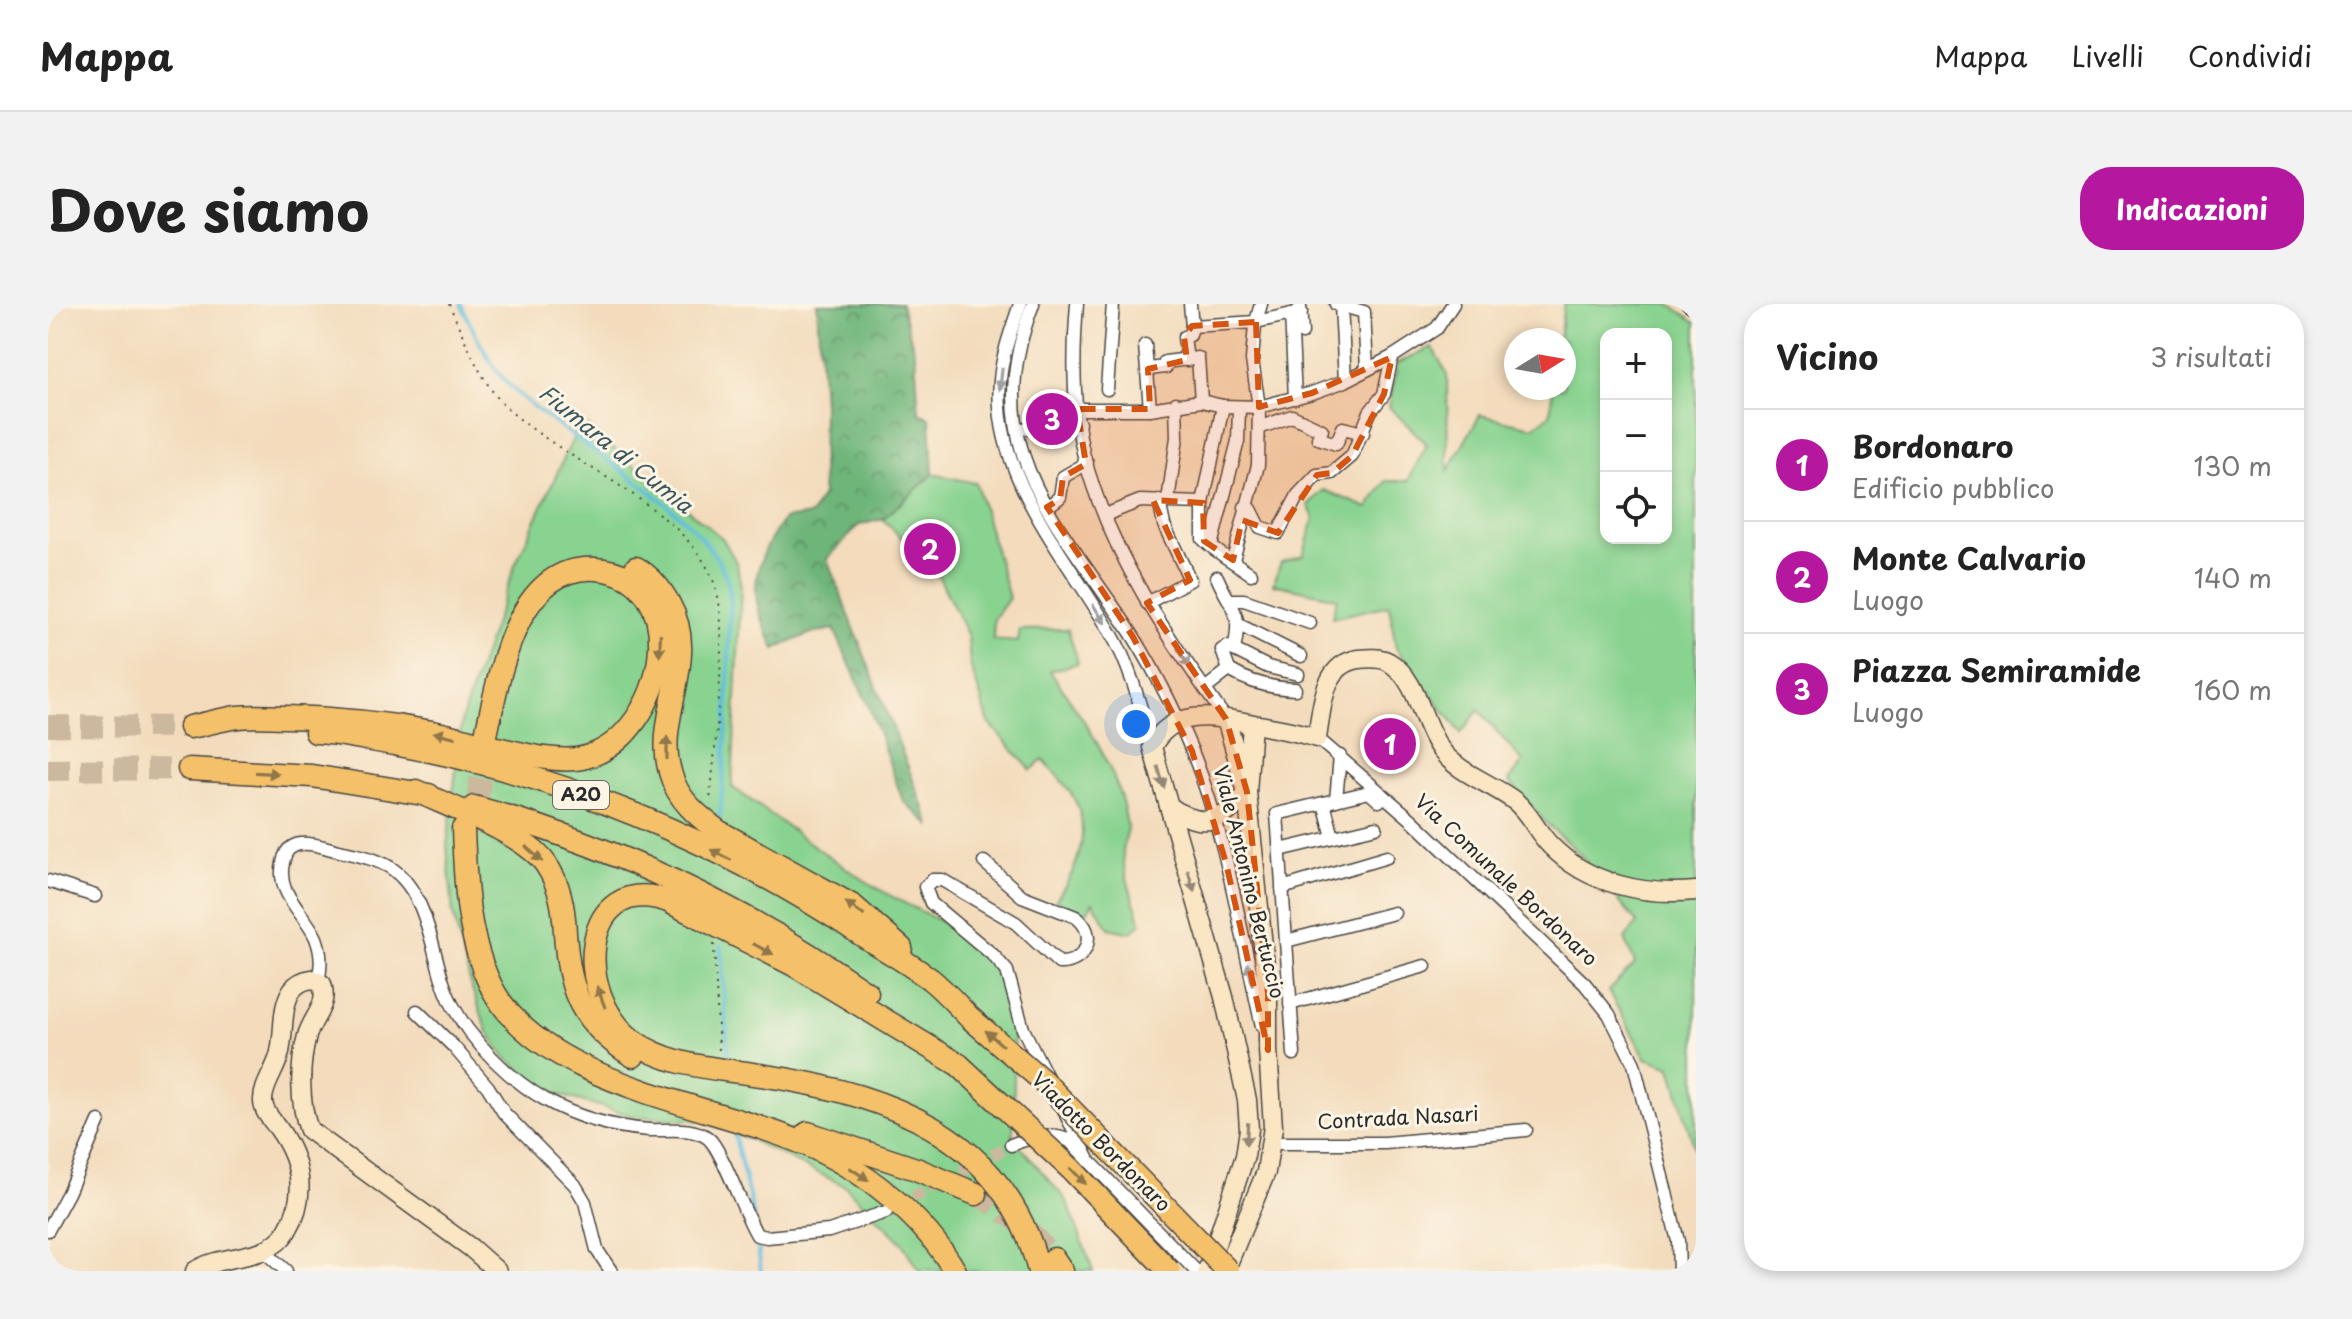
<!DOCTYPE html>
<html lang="it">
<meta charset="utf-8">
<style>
body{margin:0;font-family:"Playpen Sans",sans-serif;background:#f2f2f2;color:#222}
.controls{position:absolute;right:24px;top:24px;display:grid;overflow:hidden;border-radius:16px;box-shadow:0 4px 12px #0003}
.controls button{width:72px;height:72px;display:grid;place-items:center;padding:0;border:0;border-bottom:2px solid #e0e0e0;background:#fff;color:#222;font:40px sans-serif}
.compass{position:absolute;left:1456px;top:24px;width:72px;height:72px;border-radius:50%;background:#fff;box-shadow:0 4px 12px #0003;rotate:79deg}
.you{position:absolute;left:1088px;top:420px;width:28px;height:28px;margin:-20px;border:6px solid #fff;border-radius:50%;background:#1a73e8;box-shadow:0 0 0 12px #1a73e833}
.badge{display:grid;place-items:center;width:52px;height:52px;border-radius:50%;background:#b5179e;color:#fff;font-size:26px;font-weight:700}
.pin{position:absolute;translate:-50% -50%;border:4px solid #fff;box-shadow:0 2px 8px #0006}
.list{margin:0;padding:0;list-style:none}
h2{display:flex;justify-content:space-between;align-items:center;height:104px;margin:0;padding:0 32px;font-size:34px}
h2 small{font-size:26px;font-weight:400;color:#767676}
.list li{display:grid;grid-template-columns:52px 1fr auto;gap:24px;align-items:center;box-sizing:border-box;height:112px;padding:0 32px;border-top:2px solid #e0e0e0}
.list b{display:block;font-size:30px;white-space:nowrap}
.list p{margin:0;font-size:26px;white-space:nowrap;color:#767676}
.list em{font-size:26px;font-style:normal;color:#767676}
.icon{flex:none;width:44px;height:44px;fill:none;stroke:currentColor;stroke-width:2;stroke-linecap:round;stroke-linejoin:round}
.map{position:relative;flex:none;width:1648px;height:967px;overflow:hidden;border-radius:32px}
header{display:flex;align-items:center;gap:48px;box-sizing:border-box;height:112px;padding:0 40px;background:#fff;border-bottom:2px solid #e0e0e0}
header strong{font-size:38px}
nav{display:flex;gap:44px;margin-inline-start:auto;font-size:28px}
.intro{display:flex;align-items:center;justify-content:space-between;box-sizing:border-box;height:192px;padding:0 48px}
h1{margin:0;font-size:56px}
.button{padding:20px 36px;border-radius:32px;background:#b5179e;color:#fff;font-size:28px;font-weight:700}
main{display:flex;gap:48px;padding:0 48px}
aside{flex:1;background:#fff;border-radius:32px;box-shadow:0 4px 12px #0003}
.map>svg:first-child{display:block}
.grass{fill:#89d390;stroke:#5a7f5e;stroke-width:2;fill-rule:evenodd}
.forest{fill:url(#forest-crowns);stroke:#4c7052;stroke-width:2}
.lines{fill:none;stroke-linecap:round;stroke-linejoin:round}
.stream{stroke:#5fbddd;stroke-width:4}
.street-tunnel{stroke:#cbb89f;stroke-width:12;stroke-dasharray:12 6;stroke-linecap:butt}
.highway-tunnel{stroke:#cbb89f;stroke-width:22;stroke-dasharray:22 11;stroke-linecap:butt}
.street-casing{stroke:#494541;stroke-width:15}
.secondary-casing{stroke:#494541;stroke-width:21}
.highway-casing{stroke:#494541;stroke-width:25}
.path{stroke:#494541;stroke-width:2;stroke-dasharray:2 6;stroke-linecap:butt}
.street{stroke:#fff;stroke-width:12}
.secondary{stroke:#fbe6c3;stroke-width:18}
.highway{stroke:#f4c16a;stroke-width:22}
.highway-bridge-casing{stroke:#494541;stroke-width:25;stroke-linecap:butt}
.highway-bridge{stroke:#f4c16a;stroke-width:22}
.oneway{fill:#a0a0a0}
.oneway2{fill:#90764a}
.oneway3{fill:#938877}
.marked{fill:#d5540f;fill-opacity:0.2;stroke:#d5540f;stroke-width:6;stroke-dasharray:16 10;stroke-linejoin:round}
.labels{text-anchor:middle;stroke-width:6;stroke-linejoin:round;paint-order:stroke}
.shield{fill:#fcf5e5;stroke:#6a6863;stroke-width:2}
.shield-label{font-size:18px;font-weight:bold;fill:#2b2b2b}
.street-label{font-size:20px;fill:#2b2b2b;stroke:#fcf5e5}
.water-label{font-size:22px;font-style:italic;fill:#3b5760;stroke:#fcf5e5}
</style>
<header>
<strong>Mappa</strong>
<nav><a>Mappa</a><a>Livelli</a><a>Condividi</a></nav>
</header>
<div class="intro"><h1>Dove siamo</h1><a class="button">Indicazioni</a></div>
<main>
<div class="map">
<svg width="1648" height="967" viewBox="0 0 1648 967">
<defs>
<pattern id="forest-crowns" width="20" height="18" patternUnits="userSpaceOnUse" patternTransform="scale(2)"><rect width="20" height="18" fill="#6eb57a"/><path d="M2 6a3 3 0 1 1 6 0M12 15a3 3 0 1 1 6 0" fill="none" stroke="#5b9364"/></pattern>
</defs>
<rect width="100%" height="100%" fill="#fcf5e5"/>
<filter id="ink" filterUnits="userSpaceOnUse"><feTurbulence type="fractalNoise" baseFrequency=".0125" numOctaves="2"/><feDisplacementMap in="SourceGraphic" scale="16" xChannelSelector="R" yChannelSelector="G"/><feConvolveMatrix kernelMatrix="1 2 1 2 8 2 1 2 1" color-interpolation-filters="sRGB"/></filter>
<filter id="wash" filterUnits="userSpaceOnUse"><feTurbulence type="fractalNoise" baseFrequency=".006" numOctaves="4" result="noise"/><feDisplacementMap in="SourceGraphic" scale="32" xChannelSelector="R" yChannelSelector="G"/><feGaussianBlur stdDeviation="1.8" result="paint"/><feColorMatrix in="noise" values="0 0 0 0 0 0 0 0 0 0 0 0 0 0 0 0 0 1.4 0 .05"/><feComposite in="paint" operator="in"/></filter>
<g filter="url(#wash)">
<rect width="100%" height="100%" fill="#f3dbbc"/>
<g class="grass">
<path d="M1516 0H1621L1648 18V851L1623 763 1598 754 1560 687 1587 660 1577 635 1589 619 1532 550 1499 520 1461 477 1475 458 1431 406 1413 429 1348 344 1341 301 1284 314 1289 294 1225 280 1233 258 1255 252 1266 214 1260 201 1276 186 1320 204 1338 177H1360L1379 140 1341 103 1350 59 1384 43 1399 70 1400 167 1432 111 1484 123 1502 111 1505 84H1516V36H1511ZM1558 30H1618V234H1558Z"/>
<path d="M533 117 675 235 689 260 693 283 684 483C731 516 776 551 824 581 868 609 926 624 954 670 971 698 965 798 965 834L1019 897 1045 967H871L854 939 797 882 703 836 655 817 585 812 509 790 481 773 456 752 440 728 423 682 405 610 399 542 414 414 467 261Z"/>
<path d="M885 170 928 179 961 294 946 315 945 336 970 338 972 326 1020 325 1030 359 1002 367C1035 414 1071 464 1079 522 1080 532 1074 542 1075 553 1077 575 1086 597 1093 619L1083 629 1061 624 1045 598 1037 611 1007 597C1028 568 1044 532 1027 496 1020 482 1005 468 995 456L983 466 941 419 922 360 920 332 885 261 862 243 835 215Z"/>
</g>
<path class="forest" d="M769 0H853L867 50 871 109 882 114 885 170 835 215 811 221 779 255 883 522 855 497 823 408 786 325 761 330 727 345C721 331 711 313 709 297 704 266 719 239 736 215L763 211 774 191 775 100Z"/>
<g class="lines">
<g class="stream">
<path d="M413 0C425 26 439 57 459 79 512 136 671 209 682 288 684 303 680 321 681 337 681 396 677 454 672 513"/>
<polyline points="673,642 681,760"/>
<polyline points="685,825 706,913"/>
<polyline points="709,934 713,967"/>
</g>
</g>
</g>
<g filter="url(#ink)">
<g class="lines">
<polyline class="street-tunnel" points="849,902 963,841"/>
<g class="highway-tunnel">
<polyline points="0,422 142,423"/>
<polyline points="0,466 141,465"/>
<polyline points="426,529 436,443"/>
<path d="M928 890C959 907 984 927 1006 955"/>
</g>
<g class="street-casing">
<g id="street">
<path d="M972 0C964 24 954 51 952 76 944 172 1018 251 1063 329 1083 363 1093 405 1104 443"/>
<path d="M985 0C931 140 1002 209 1076 318 1103 358 1125 402 1144 447 1179 534 1193 631 1214 722"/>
<path d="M1029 0C1025 49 1024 104 1036 152 1062 250 1120 334 1178 415"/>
<polyline points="1288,0 1316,8 1319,65"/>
<polyline points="1640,0 1648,5"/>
<polyline points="1293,1 1297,77"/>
<polyline points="1252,3 1254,29"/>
<polyline points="1243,10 1247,94"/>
<polyline points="1144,22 1208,18 1253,8"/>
<polyline points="1097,41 1102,105"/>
<polyline points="1139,56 1136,33 1142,31 1144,22 1142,0"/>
<polyline points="1100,65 1118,63 1117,58 1150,54 1153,97"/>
<polyline points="1059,85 1065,0"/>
<path d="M1175 102 1155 199V235C1169 250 1187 258 1203 270"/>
<polyline points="1029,105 1102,105 1153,97 1175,102 1211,103 1264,89 1297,77 1344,53 1389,24 1405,0"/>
<polyline points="978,124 1031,119"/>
<polyline points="1211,124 1244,112 1274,126 1270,134 1288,140 1295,124 1315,129"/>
<polyline points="1120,197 1129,133 1128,99"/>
<polyline points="999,203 1012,193 1015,173 1039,159"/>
<polyline points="1197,203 1203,205 1212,223 1230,229 1250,191 1269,171 1284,169 1304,152 1322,108 1336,90 1344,53"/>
<polyline points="1057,211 1092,197 1155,199"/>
<polyline points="1163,242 1190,137 1191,103"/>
<polyline points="1185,256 1210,161 1211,103 1204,56 1207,21 1213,0"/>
<path d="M1169 273C1184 308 1195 305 1186 346L1179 343 1174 346 1181 366"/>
<polyline points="1181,296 1196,296 1262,319"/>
<polyline points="1099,299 1142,276 1116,221 1111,197"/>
<polyline points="1191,321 1253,352"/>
<polyline points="1186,346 1220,363 1250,370"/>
<path d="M1157 385 1181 366C1202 379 1223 384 1247 385"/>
<polyline points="1269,434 1364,516 1537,680 1561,710 1586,760 1630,937 1631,967"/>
<polyline points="1288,496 1292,452"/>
<polyline points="1276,499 1285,533"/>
<polyline points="1232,546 1328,523"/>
<path d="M936 558 974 592 1028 613C1051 630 1038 660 1011 659L968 619 894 576H884L877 583 883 599 945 651 959 667 975 725 999 773"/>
<polyline points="0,577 47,592"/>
<polyline points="1234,584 1339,553"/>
<polyline points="1238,637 1346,609"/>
<path d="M270 676C274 663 273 647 268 634 256 608 228 590 235 559 236 553 238 546 244 543 256 535 278 544 291 547 309 551 327 554 343 564 378 588 383 641 395 678 400 695 410 712 420 726 467 787 523 820 601 826 619 827 644 822 660 834 674 845 696 910 709 931L719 933 781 927 838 908"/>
<polyline points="1242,700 1377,662"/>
<polyline points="369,707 405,742 440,783 456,809 527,881 537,898 549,946 563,967"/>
<polyline points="1246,750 1229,510 1321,488 1331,497"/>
<polyline points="1018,811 1042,858"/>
<polyline points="1224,839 1337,839 1478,826"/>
<path d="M963 841C982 833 1003 828 1022 837L1148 967"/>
<polyline points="0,926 20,889 51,817"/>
<polyline points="216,947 238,967"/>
</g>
</g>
<g class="secondary-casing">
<g id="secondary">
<path d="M1121 502C1153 526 1176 519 1199 488L1204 420"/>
<path d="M147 967C176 948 219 959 239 927 260 892 253 856 230 824 224 816 216 809 215 798 214 783 227 767 231 752 237 732 232 704 244 686 249 679 256 676 264 675L274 680C281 702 264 713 259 732 251 761 251 799 261 826L423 944 449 967"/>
<path d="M1159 967 1197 852 1201 825 1199 796 1176 693 1104 443C1125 402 1169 413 1206 420 1227 424 1248 427 1269 434 1274 405 1274 360 1311 355 1321 354 1332 353 1341 358 1371 376 1373 420 1393 446 1412 471 1444 479 1468 498 1482 510 1489 528 1502 541 1539 580 1596 592 1648 587"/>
<polyline points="1177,967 1218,868 1225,823 1220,746 1220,690 1199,488 1178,415"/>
</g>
</g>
<g class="highway-casing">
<g id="highway">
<path d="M588 264C603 273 613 285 621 300 653 357 604 414 623 471 630 496 650 512 670 527L805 602 853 644"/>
<path d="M142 423C158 420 174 415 190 413 206 411 223 413 239 413 287 414 336 419 384 428 425 435 500 464 538 453 619 431 649 272 548 265 468 259 451 373 438 431"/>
<path d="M268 428C293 429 320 436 346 440 510 469 672 537 811 629 834 644 859 658 882 675 896 686 909 701 921 713"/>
<polyline points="141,465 264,472 381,491"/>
<path d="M368 487C403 503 475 529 497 559 512 580 516 604 517 629 521 689 533 719 585 752"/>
<path d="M426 503C565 541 701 606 819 689"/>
<path d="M415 525C417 579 419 635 444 684 496 784 673 800 768 845 824 872 875 913 907 967"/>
<path d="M911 761 746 661 620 597C533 567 524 690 584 736 620 763 669 764 712 771 838 789 957 831 991 967"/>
<polyline points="760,829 868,865 928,890"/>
<polyline points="1006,955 1014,967"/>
</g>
</g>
<g class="path">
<path d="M401 0C415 31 432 77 456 101 514 159 645 203 668 285 674 305 673 326 673 346 672 397 667 447 662 497"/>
<polyline points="666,640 671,746"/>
</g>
<use href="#street" class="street"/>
<use href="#secondary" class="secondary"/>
<use href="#highway" class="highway"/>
<g class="highway-bridge-casing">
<g id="highway-bridge">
<polyline points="921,713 995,777 1180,967"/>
<polyline points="911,761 1023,865 1121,967"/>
</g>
</g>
<use href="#highway-bridge" class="highway-bridge"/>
</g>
<defs><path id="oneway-solid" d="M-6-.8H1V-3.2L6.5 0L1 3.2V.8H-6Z" transform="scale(2)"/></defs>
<g class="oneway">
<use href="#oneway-solid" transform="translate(953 75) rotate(96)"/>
<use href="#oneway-solid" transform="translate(1051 310) rotate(57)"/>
<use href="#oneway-solid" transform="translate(1136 354) rotate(56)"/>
<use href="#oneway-solid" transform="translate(1202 670) rotate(-102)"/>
</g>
<g class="oneway2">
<use href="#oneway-solid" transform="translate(612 341) rotate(92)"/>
<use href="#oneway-solid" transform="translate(397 431) rotate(-167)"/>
<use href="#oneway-solid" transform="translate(619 444) rotate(-90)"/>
<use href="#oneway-solid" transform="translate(219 469) rotate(3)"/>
<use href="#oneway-solid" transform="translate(486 550) rotate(43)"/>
<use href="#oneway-solid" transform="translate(673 551) rotate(-153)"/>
<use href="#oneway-solid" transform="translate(807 605) rotate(-144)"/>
<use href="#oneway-solid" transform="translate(715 645) rotate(28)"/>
<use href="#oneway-solid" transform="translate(553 693) rotate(-111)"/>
<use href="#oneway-solid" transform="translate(946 734) rotate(-139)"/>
<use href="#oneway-solid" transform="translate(811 870) rotate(33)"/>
<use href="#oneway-solid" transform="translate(1030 872) rotate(46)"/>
</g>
<g class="oneway3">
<use href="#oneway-solid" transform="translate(1113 473) rotate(74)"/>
<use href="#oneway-solid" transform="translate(1143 577) rotate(74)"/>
<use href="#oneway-solid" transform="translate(1199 830) rotate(94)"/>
</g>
</g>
<path class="marked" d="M1208 18 1211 103 1264 89 1344 53 1336 90 1304 152 1284 169 1269 171 1230 229 1194 216 1185 256 1156 237 1155 199 1105 196 1142 276 1099 299 1178 415 1199 488 1220 690V746L1178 559 1144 447 1085 333 999 203 1012 195 1015 173 1038 160 1029 105H1102L1100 65 1139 56 1136 33 1144 22Z"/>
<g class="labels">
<rect class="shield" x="505" y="477" width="56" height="28" rx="6"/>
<g class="shield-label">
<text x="533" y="497">A20</text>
</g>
<g class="street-label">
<text transform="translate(1458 576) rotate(43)" y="7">Via Comunale Bordonaro</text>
<text transform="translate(1201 578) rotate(76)" y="7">Viale Antonino Bertuccio</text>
<text transform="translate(1350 814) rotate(-3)" y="7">Contrada Nasari</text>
<text transform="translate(1053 838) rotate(45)" y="7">Viadotto Bordonaro</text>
</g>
<g class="water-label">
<text transform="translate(568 145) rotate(39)" y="8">Fiumara di Cumia</text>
</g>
</g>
</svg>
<div class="controls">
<button>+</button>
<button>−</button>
<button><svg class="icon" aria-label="locate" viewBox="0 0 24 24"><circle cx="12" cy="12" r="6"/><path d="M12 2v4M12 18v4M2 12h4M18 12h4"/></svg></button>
</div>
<svg class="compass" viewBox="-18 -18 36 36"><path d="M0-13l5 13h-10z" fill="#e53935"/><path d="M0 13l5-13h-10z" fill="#767676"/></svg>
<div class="you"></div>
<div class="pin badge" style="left:1342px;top:440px">1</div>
<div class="pin badge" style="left:882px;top:245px">2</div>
<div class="pin badge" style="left:1004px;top:115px">3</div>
</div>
<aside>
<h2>Vicino<small>3 risultati</small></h2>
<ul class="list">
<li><span class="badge">1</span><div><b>Bordonaro</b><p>Edificio pubblico</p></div><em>130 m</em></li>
<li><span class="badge">2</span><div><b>Monte Calvario</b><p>Luogo</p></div><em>140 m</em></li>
<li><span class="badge">3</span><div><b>Piazza Semiramide</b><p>Luogo</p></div><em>160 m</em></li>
</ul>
</aside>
</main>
